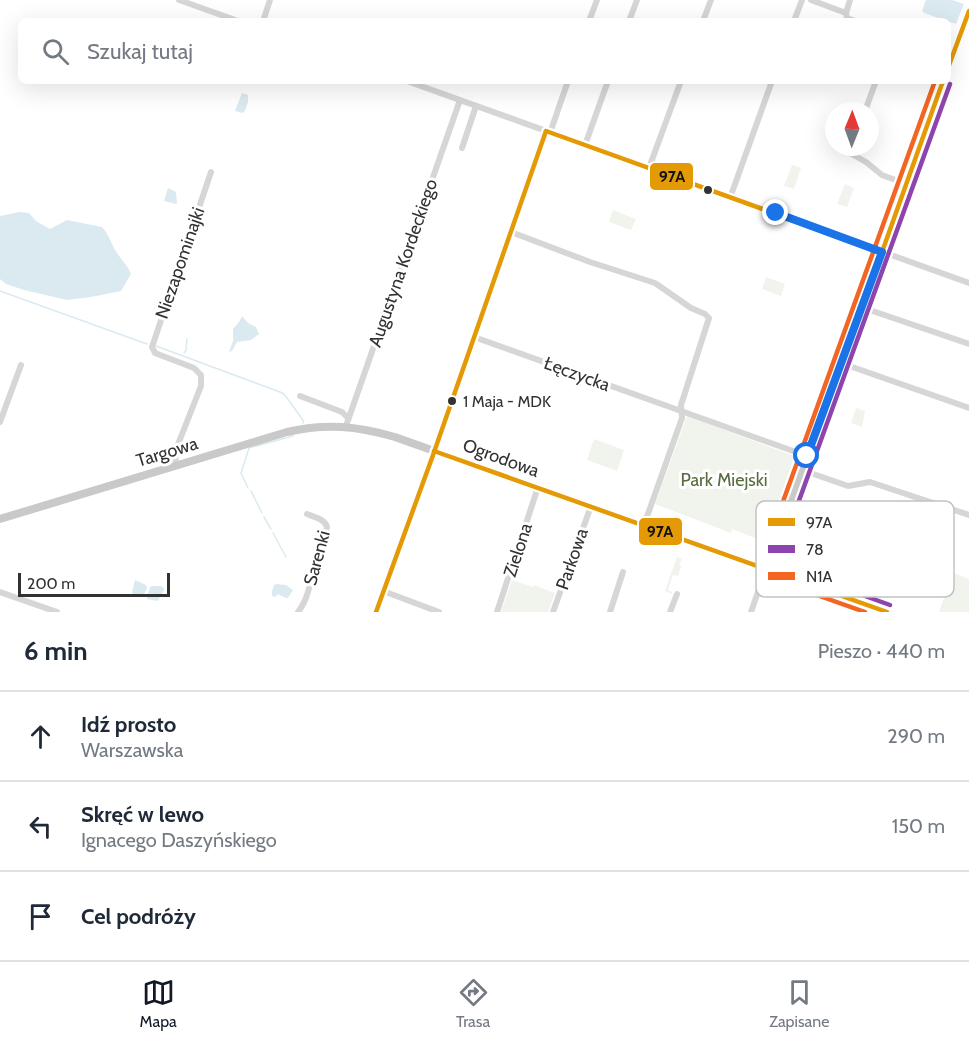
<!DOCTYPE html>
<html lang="pl">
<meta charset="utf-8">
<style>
body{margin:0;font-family:Cabin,sans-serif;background:#f6f6f7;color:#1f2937}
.compass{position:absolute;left:825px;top:102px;width:54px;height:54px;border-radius:50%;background:#fff;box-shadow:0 6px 24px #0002;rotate:1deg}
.scale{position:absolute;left:18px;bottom:15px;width:152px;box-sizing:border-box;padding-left:6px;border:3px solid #323232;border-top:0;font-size:16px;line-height:21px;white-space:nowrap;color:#323232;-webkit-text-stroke:4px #fff;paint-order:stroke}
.stop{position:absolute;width:18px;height:18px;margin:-14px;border:4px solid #1a73e8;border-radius:50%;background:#fff}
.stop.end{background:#1a73e8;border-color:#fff;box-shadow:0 2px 6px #0008}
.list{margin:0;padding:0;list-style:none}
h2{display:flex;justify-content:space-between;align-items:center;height:78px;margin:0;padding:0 24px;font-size:26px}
h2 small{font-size:20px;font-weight:400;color:#747a83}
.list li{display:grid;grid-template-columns:39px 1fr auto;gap:18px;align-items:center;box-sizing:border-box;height:90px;padding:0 24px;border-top:2px solid #e0e1e3}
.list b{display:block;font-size:22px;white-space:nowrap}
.list p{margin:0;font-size:20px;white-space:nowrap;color:#747a83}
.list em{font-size:20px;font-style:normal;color:#747a83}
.icon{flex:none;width:33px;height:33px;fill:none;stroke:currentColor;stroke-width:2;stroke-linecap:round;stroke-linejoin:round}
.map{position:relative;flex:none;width:969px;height:612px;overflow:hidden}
.search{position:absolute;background:#fff;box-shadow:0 6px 24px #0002;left:18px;right:18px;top:18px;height:66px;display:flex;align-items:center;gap:15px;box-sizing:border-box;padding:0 21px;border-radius:9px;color:#747a83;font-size:22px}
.sheet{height:348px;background:#fff}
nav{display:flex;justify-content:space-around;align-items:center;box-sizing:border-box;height:84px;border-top:2px solid #e0e1e3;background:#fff;font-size:16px;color:#747a83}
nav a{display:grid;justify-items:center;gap:3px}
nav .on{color:#111827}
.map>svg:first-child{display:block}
.green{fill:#f1f4ed}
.water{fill:#dbeaf0}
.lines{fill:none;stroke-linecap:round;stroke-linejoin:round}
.stream{stroke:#dbeaf0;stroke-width:1.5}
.minor{stroke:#d6d6d6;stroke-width:6}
.major{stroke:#c9c9c9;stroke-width:8}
.bus-1-casing{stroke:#fff;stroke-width:9}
.bus-2-casing{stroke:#fff;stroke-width:9}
.bus-3-casing{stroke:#fff;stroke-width:9}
.bus-1{stroke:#e39a05;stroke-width:4.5}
.bus-2{stroke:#8e44ad;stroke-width:4.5}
.bus-3{stroke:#f26522;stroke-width:4.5}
.route{stroke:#1a73e8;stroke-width:8}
.bus-dot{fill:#323232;stroke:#fff;stroke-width:2}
.labels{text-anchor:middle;stroke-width:6;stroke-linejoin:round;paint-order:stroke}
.bus-label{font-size:16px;fill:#323232;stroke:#fff;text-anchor:start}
.street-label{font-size:18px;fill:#323232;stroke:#fff}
.park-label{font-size:18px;fill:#586d40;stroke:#fff}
.key{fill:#fff;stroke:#c2c2c2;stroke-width:1.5}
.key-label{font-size:16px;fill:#323232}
.line-badge{stroke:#fff;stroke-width:2}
.pale-badge-label{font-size:16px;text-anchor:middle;font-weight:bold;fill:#111}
</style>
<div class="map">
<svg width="969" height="612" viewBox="0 0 969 612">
<rect width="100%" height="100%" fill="#fff"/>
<g class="green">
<polygon points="792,165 801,168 794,189 784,186"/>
<polygon points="845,184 854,188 847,207 837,204"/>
<polygon points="613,210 636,219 631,230 609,222"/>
<polygon points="766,277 785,284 781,296 762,289"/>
<polygon points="856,408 865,411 862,427 851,423"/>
<polygon points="687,416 802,459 796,477 785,495 768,543 732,529 731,533 655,504"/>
<polygon points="594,439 624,450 617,471 587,460"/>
<polygon points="677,557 682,559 679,565 681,565 678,576 673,575 668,590 672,592 672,594 665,591"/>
<polygon points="953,573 969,579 969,612 939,612"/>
<polygon points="512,580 533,587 534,585 555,593 548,612 501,612"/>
</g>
<g class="water">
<polygon points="926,0 952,0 964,4 956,24 924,13 922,11"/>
<polygon points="242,93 248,95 248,102 245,111 242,113 235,111"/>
<polygon points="168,188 176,192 177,203 176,204 164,201"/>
<path d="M20 212 29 213 36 221 50 229 67 220 102 227C110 236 111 244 117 253 122 261 127 264 131 274L121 291 91 297 67 300 24 290 6 284 0 279V216Z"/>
<polygon points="242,316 248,323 256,327 259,334 251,340 237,342 232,351 229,352 233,341 233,329 239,322"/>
<polygon points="135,580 146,585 147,588 143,597 141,597 132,593"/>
<polygon points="277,584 286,585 293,590 288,598 286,598 278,594 275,597 272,596 272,591 274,585"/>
<polygon points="152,586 161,586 164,588 164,590 158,601 147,599 147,597 150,587"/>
</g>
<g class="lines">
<g class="stream">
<polyline points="0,291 147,344"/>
<polyline points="156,346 280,392 284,394 303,420 303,423"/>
<polyline points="184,353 186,350 187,339"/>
<polyline points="248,488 241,473 249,448 293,436"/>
<polyline points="251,491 262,513"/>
<polyline points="264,517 271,529"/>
<polyline points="273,533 286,557"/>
</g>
<g class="minor">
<polyline points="179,0 238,21"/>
<polyline points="811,0 846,13"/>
<polyline points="846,13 847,18 855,21"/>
<polyline points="846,13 850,0"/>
<polyline points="263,21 270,0"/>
<polyline points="589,21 597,0"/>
<polyline points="629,21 637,0"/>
<polyline points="703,21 711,0"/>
<polyline points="794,21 802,0"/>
<polyline points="407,81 969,283"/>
<polyline points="865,111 876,81"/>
<polyline points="550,133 568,81"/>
<polyline points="585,145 608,81"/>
<polyline points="852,147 850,153 866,162 882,175 906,184"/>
<polyline points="462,148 476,106"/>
<polyline points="649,168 681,81"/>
<polyline points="730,198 772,81"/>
<polyline points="511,232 590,262 655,283 691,308 705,314 709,318 681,405 682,418 644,525"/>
<polyline points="861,307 969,344"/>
<polyline points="474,337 807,456"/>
<polyline points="841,363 969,408"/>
<polyline points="300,396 342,412 348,418"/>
<polyline points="0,422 21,365"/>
<polyline points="346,426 460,100"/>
<polyline points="176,465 175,452 201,386 201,375 194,368 155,353 152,347 211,172"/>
<polyline points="802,470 848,486 870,482 969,515"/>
<polyline points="383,591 439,612"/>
<polyline points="0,592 57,612"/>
<path d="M298 612C310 597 311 576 316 558 319 548 325 538 327 527 325 519 314 517 307 514"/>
<polyline points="376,612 432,458 444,422 546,131"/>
<polyline points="497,612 538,487"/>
<polyline points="553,612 591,506"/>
<polyline points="610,612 623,572"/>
<polyline points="670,612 677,594"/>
<polyline points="751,612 766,569"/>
</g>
<g class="major">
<polyline points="948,68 969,11"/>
<path d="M0 519 287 432C326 423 357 426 395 437L887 612"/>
<polyline points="774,549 778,564 784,576"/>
<polyline points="766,569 943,81"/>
</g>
<g class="bus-1-casing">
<g id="bus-1">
<polyline points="948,68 969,11"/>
<polyline points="546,131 882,252"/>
<polyline points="882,252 943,81"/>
<polyline points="434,451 887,612"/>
<polyline points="376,612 432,458 546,131"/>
</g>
</g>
<g class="bus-2-casing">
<polyline id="bus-2" points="890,605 776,564 950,84"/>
</g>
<g class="bus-3-casing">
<polyline id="bus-3" points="865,612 763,576 759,572 759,568 935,81"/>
</g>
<use href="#bus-1" class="bus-1"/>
<use href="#bus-2" class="bus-2"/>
<use href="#bus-3" class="bus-3"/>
</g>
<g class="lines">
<polyline class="route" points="776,213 882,252 807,456"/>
</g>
<g class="bus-dot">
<circle cx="708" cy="190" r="5"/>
<circle cx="452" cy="401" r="5"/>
</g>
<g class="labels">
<g class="bus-label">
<text x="463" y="407">1 Maja - MDK</text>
</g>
<g class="street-label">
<text transform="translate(180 263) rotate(-71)" y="6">Niezapominajki</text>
<text transform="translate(403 263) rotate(-71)" y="6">Augustyna Kordeckiego</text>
<text transform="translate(577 374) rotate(20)" y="6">Łęczycka</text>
<text transform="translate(167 452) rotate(-17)" y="6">Targowa</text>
<text transform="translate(501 458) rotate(20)" y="6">Ogrodowa</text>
<text transform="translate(518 550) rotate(-72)" y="6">Zielona</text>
<text transform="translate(317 558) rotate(-75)" y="6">Sarenki</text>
<text transform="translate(572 559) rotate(-71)" y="6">Parkowa</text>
</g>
<g class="park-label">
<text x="724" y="486">Park Miejski</text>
</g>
</g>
<rect x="756" y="501" width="198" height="96" rx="9" class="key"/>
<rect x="768" y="518" width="27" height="8" fill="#e39a05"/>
<rect x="768" y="545" width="27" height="8" fill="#8e44ad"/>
<rect x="768" y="572" width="27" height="8" fill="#f26522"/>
<g class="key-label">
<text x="806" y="528">97A</text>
<text x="806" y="555">78</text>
<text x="806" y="582">N1A</text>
</g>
<g class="line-badge">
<rect x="649" y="162" width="45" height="29" rx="6" fill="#e39a05"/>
<rect x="638" y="517" width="45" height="29" rx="6" fill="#e39a05"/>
</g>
<g class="pale-badge-label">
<text x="672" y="182">97A</text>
<text x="660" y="537">97A</text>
</g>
</svg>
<svg class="compass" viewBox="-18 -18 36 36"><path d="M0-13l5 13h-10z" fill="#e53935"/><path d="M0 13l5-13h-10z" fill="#747a83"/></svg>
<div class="scale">200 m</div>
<div class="stop" style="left:807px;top:456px"></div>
<div class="stop end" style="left:776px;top:213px"></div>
<div class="search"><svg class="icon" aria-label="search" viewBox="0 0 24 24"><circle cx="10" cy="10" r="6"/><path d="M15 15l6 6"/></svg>Szukaj tutaj</div>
</div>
<section class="sheet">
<h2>6 min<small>Pieszo · 440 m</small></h2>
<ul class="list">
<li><svg class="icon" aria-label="ahead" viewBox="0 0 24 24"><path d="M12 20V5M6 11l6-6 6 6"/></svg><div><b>Idź prosto</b><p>Warszawska</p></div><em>290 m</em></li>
<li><svg class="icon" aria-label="left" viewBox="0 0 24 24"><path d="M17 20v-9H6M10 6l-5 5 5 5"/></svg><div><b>Skręć w lewo</b><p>Ignacego Daszyńskiego</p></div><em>150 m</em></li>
<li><svg class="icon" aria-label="arrive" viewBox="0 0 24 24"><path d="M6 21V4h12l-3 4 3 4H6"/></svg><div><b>Cel podróży</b></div></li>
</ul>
</section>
<nav>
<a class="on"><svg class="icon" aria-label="map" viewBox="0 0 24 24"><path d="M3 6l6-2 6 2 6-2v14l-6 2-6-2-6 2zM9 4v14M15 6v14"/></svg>Mapa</a>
<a><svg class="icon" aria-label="directions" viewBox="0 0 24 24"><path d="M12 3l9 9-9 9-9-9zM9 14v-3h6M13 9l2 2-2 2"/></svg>Trasa</a>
<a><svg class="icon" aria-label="saved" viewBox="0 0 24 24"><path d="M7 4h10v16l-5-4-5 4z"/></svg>Zapisane</a>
</nav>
